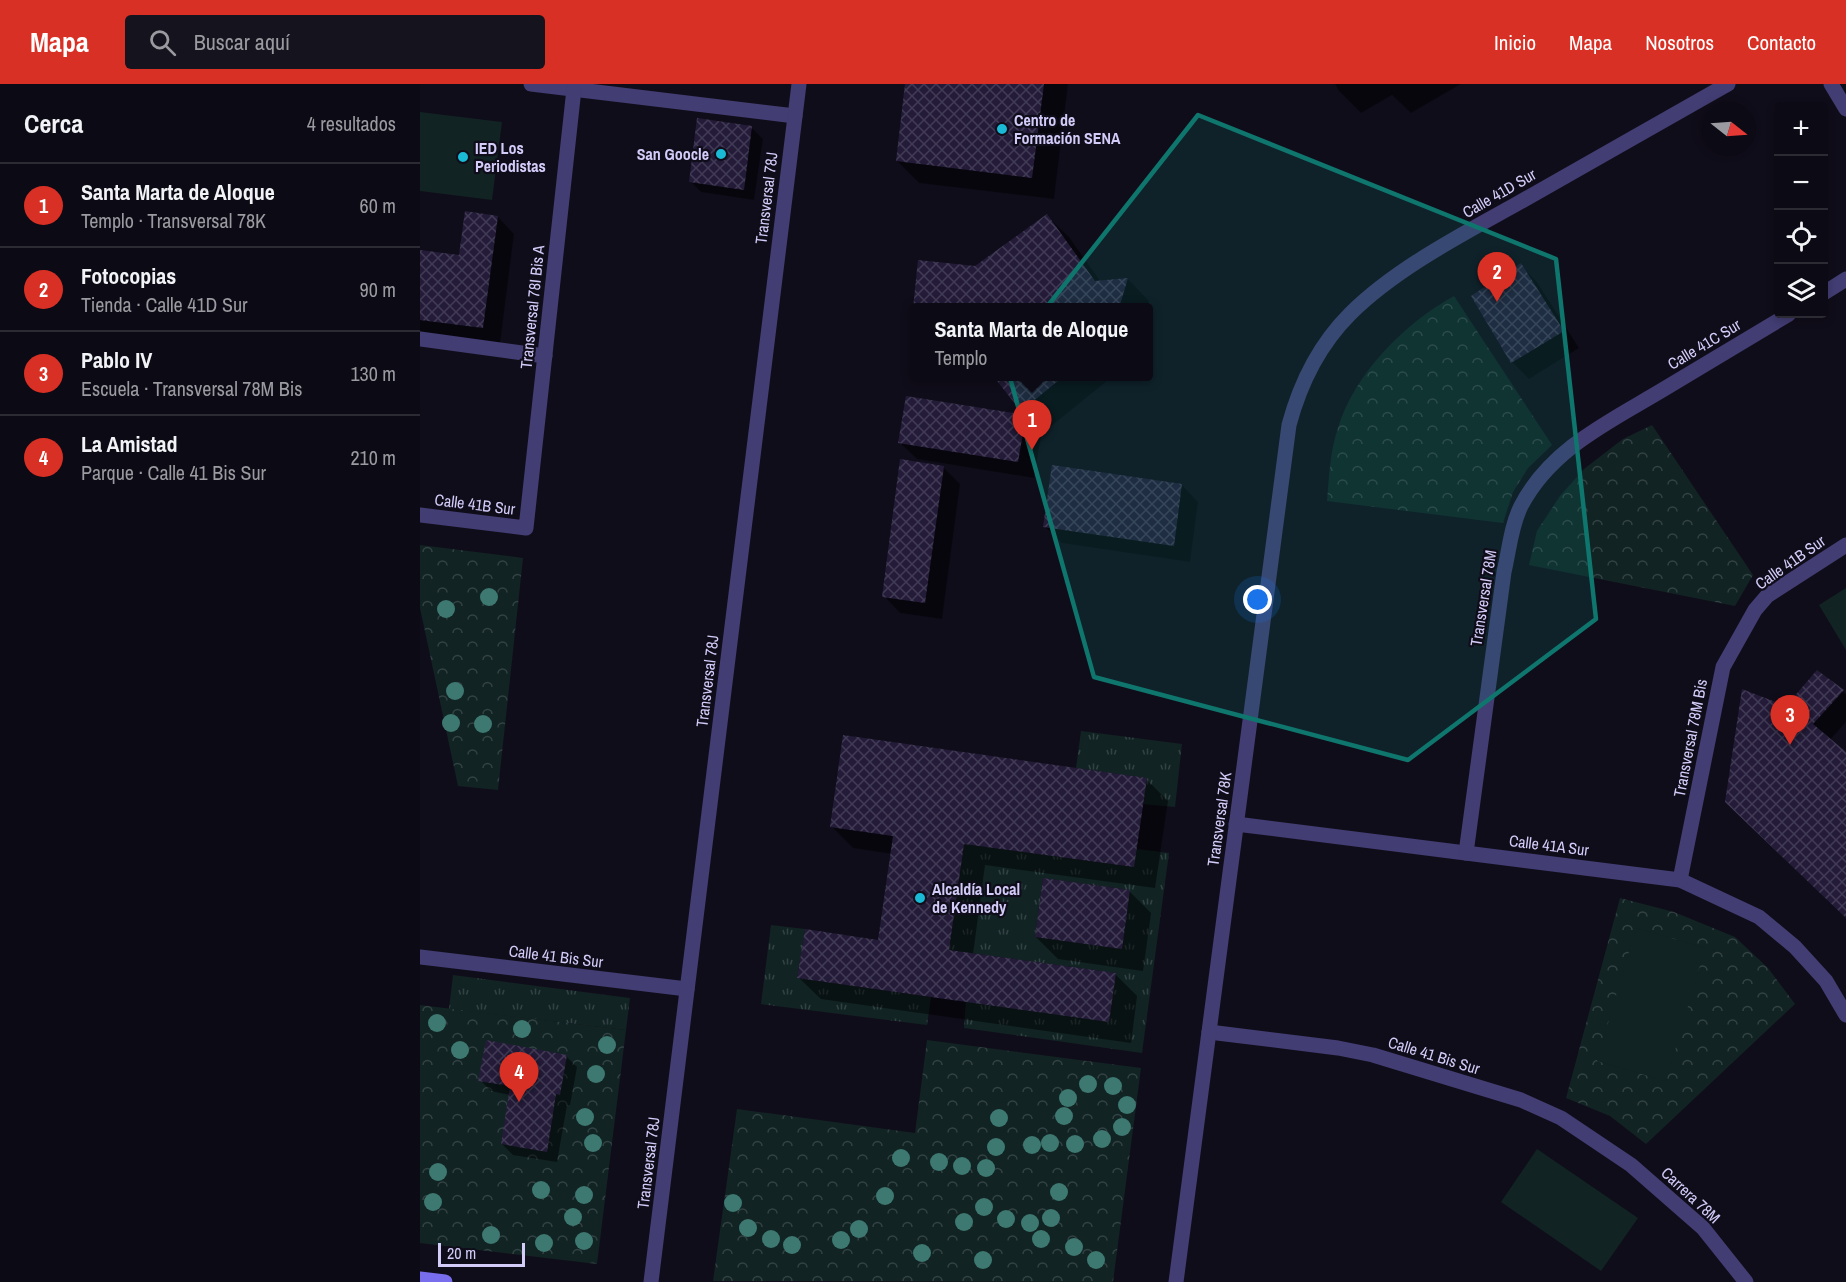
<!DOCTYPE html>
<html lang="es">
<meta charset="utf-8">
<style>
body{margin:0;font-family:"Archivo Narrow",sans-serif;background:#15131d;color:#f1f3f6}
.controls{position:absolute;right:18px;top:18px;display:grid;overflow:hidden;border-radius:6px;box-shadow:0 3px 9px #0003}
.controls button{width:54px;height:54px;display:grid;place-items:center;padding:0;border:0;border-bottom:2px solid #2c2b34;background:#0c0a14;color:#f1f3f6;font:30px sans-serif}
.compass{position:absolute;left:1282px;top:18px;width:54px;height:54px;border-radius:50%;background:#0c0a14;box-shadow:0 3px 9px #0003;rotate:107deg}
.scale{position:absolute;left:18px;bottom:15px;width:87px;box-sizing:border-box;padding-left:6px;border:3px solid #d3ccf9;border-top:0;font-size:16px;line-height:21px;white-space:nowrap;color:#d3ccf9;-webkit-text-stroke:4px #100d1a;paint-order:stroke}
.you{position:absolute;left:838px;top:516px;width:21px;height:21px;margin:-15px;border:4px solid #fff;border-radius:50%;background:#1a73e8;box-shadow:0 0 0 9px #1a73e833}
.badge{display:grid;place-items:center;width:39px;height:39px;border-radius:50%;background:#d93025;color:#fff;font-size:20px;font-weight:700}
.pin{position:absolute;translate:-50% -50px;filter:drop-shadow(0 2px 3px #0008)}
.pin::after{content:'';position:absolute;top:32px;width:21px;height:18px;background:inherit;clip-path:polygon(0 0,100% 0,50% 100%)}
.popup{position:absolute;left:490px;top:219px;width:243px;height:78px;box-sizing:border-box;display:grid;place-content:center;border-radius:6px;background:#0c0a14;filter:drop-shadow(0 2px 4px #0005);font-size:20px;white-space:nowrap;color:#9a9aa0}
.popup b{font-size:22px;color:#f1f3f6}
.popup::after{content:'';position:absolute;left:50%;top:100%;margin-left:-12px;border:12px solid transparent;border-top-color:#0c0a14}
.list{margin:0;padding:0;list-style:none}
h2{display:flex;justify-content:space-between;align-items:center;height:78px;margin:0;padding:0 24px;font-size:26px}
h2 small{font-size:20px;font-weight:400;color:#9a9aa0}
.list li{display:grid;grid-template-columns:39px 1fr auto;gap:18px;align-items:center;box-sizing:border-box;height:84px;padding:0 24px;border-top:2px solid #2c2b34}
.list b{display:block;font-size:22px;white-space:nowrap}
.list p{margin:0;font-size:20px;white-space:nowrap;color:#9a9aa0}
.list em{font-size:20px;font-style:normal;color:#9a9aa0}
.icon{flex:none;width:33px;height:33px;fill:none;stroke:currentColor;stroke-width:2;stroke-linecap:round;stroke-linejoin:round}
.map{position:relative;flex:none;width:1426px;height:1198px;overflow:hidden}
header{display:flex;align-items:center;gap:36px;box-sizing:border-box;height:84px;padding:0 30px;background:#d93025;color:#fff}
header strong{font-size:28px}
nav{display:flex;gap:33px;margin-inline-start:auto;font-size:21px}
.search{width:420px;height:54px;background:#15131d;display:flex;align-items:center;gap:15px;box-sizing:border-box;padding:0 21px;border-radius:6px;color:#9a9aa0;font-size:22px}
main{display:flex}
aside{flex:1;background:#0c0a14}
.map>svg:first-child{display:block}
.grass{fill:url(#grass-tufts);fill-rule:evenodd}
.forest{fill:url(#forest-crowns)}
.pitch{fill:#112323}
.shadow{fill:#0007}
.building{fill:url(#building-cross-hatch)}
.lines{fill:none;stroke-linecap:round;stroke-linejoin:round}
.minor{stroke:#423d73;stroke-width:15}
.tertiary{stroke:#423d73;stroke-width:15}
.secondary{stroke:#786eed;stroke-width:15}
.tree{fill:#3d7871}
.marked{fill:#0f766e;fill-opacity:0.2;stroke:#0f766e;stroke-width:4.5;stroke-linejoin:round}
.poi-dot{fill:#1ab9d6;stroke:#100d1a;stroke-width:2}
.labels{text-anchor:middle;stroke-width:4.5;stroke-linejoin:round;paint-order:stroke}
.poi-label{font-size:16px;font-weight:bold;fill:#d3ccf9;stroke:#100d1a;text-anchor:start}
.street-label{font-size:16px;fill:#d3ccf9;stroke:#100d1a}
</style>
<header>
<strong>Mapa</strong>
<div class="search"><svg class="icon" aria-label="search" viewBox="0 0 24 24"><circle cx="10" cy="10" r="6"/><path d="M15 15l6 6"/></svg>Buscar aquí</div>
<nav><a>Inicio</a><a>Mapa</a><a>Nosotros</a><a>Contacto</a></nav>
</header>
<main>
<aside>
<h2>Cerca<small>4 resultados</small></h2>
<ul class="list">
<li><span class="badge">1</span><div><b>Santa Marta de Aloque</b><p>Templo · Transversal 78K</p></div><em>60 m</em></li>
<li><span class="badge">2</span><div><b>Fotocopias</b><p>Tienda · Calle 41D Sur</p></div><em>90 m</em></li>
<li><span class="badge">3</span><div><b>Pablo IV</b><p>Escuela · Transversal 78M Bis</p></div><em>130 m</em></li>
<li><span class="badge">4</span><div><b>La Amistad</b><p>Parque · Calle 41 Bis Sur</p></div><em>210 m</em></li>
</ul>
</aside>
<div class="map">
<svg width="1426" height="1198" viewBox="0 0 1426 1198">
<defs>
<pattern id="grass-tufts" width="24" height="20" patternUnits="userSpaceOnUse" patternTransform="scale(1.5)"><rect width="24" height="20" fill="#112323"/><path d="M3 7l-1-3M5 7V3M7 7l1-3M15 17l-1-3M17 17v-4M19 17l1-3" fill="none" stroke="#334244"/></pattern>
<pattern id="forest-crowns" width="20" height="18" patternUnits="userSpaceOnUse" patternTransform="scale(1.5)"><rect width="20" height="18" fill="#112323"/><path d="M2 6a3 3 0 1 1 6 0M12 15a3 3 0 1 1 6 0" fill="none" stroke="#334244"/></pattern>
<pattern id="building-cross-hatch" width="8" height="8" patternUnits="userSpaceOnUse" patternTransform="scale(1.5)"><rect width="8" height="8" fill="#231b38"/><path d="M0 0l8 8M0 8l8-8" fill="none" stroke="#423b56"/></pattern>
</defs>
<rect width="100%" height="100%" fill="#100d1a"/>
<g class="grass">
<polygon points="661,647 762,660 755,723 723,720 726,694 656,684"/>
<path d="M544 760 713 783 716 765 749 769 722 969 544 944 546 917 696 889 529 866ZM623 794 710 806 702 865 615 853Z"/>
<polygon points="351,841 385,845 377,894 511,913 507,941 341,920"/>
<polygon points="33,891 210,914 206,946 29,925"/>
</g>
<g class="forest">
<path d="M1034 212 1132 361 1108 384 1093 408 1083 439 907 417C909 393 910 367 918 344 934 290 986 238 1034 212Z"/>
<polygon points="1232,341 1333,491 1315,522 1109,481 1117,447 1140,412 1164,385 1203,355"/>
<polygon points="0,461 103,474 78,706 38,702 0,524"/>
<polygon points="1200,814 1254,828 1315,853 1348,884 1375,920 1226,1060 1190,1032 1146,1014"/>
<polygon points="0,921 206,946 177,1180 0,1159"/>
<polygon points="507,956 721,984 693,1198 293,1197 317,1025 495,1049"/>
</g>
<g class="pitch">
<polygon points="0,28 82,38 72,116 0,107"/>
<polygon points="1426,504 1426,566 1399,521"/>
<polygon points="1216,844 1285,864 1246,997 1177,977"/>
<polygon points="1117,1065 1218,1134 1181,1187 1081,1118"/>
</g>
<g class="shadow">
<polygon points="487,0 648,0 634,115 499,99 477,77"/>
<polygon points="915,0 1041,0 991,29 972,11 941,29 919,7"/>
<polygon points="332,44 343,55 334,116 281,108 270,97"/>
<polygon points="627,132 649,153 681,198 708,195 729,217 727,224 495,224 495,256 492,253 499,178 556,183"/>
<polygon points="78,133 94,150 80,260 0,249 0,167 40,173"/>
<polygon points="1101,181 1117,198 1159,264 1109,295 1092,278"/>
<polygon points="574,292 706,292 706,294 692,293 624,348 622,346 614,394 497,375 480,359 487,314 609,333"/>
<polygon points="523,383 540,400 522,535 480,529 464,512"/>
<polygon points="762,401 778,418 770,478 642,459 625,443"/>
<polygon points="1423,607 1426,611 1426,638 1410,656 1426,670 1426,833 1307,717 1367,624"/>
<polygon points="726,695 748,717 735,804 565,781 553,870 695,890 717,912 711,959 401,915 379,894 459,857 472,770 433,764 411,742"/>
<polygon points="709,807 731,829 723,887 638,875 616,853"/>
<polygon points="146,972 157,983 150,1021 147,1021 137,1078 93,1071 82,1060 90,1011 71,1007 60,996"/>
</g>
<g class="building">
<polygon points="485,0 624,0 612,94 476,77"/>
<polygon points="277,34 332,42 324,106 269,98"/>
<polygon points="45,127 78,132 63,244 0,236 0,166 39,171"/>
<polygon points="627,130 675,197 708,194 699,224 495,224 495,254 490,253 498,176 555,182"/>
<polygon points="1101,179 1144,247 1091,279 1051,212"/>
<polygon points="573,292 644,292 601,327"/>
<polygon points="486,312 606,331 598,378 478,359"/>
<polygon points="480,375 524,382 505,519 462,513"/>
<polygon points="632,381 762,400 754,462 623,443"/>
<polygon points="1397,586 1424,606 1393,640 1426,668 1426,834 1305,718 1322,605 1366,622"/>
<polygon points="423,651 727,694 714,783 544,760 529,866 696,889 689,938 377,894 385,845 458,856 473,752 410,743"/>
<polygon points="623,794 710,806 702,865 615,853"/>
<polygon points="66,956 147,971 140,1011 136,1010 127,1068 81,1060 90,1002 58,997"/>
</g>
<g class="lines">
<g class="minor">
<polyline points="111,0 375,32"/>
<polyline points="1411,0 1426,25"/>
<polyline points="1404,209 1426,195"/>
<polyline points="0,255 125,272"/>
<polyline points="0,431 106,444 154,5"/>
<polyline points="816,740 1260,796 1339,833 1375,863 1406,897 1426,931"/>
<path d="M1046 769 1084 488C1089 467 1091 442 1101 422 1131 364 1191 337 1244 305 1285 280 1327 255 1369 230"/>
<polyline points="1260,796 1303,583 1335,526 1347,512 1426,461"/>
<polyline points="0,873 267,905"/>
<polyline points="789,948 918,964 953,971 1101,1016 1141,1034 1211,1081 1283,1144 1326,1198"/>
</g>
<g class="tertiary">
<polyline points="231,1198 379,0"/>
<path d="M756 1198 869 341C880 300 899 261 930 230 974 186 1039 152 1093 122 1165 81 1236 41 1308 0"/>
</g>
<polyline class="secondary" points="0,1195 25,1198"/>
</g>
<g class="tree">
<circle cx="69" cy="513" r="9"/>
<circle cx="26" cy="525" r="9"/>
<circle cx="35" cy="607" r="9"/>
<circle cx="31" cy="639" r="9"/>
<circle cx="63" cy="640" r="9"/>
<circle cx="17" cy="939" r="9"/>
<circle cx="102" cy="945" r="9"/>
<circle cx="187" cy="961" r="9"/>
<circle cx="40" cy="966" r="9"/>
<circle cx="176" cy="990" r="9"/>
<circle cx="668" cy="1000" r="9"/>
<circle cx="693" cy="1002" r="9"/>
<circle cx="648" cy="1014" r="9"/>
<circle cx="707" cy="1021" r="9"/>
<circle cx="644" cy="1032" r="9"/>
<circle cx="165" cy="1033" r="9"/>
<circle cx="579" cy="1034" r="9"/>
<circle cx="702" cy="1043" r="9"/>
<circle cx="682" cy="1055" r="9"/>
<circle cx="173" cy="1059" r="9"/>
<circle cx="630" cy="1059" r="9"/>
<circle cx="655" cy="1060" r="9"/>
<circle cx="612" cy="1061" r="9"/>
<circle cx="576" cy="1063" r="9"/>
<circle cx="481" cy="1074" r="9"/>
<circle cx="519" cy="1078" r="9"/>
<circle cx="542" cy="1082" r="9"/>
<circle cx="566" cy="1084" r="9"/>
<circle cx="18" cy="1088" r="9"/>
<circle cx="121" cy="1106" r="9"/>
<circle cx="639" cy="1108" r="9"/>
<circle cx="164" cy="1111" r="9"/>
<circle cx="465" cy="1112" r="9"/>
<circle cx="13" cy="1118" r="9"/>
<circle cx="313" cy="1119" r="9"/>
<circle cx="564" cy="1123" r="9"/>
<circle cx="153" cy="1133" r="9"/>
<circle cx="631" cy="1134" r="9"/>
<circle cx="586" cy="1135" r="9"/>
<circle cx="544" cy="1138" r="9"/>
<circle cx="610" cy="1139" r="9"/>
<circle cx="328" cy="1144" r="9"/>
<circle cx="439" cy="1145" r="9"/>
<circle cx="71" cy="1151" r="9"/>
<circle cx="351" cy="1155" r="9"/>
<circle cx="621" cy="1155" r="9"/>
<circle cx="421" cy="1156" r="9"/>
<circle cx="164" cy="1157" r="9"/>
<circle cx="124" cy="1159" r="9"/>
<circle cx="372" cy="1161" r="9"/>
<circle cx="654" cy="1163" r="9"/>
<circle cx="502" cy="1169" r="9"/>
<circle cx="563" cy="1176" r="9"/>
<circle cx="676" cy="1176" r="9"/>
</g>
<path class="marked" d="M778 31 1136 175 1176 535 988 676 674 593 585 276Z"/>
<g class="poi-dot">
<circle cx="582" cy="45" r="6"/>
<circle cx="301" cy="70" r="6"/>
<circle cx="43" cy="73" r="6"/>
<circle cx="500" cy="814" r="6"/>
</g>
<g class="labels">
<g class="poi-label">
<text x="594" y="42">Centro de<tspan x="594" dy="18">Formación SENA</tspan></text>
<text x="55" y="70">IED Los<tspan x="55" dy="18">Periodistas</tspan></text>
<text x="289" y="76" text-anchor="end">San Goocle</text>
<text x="512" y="811">Alcaldía Local<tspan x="512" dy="18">de Kennedy</tspan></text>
</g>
<g class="street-label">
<text transform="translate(1079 109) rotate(-30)" y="6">Calle 41D Sur</text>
<text transform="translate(346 114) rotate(-83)" y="6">Transversal 78J</text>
<text transform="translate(112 223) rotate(-84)" y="6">Transversal 78I Bis A</text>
<text transform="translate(1284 260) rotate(-31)" y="6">Calle 41C Sur</text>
<text transform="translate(55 420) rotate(7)" y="6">Calle 41B Sur</text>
<text transform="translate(1370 478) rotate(-35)" y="6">Calle 41B Sur</text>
<text transform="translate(1063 514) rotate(-81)" y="6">Transversal 78M</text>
<text transform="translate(287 597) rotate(-83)" y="6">Transversal 78J</text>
<text transform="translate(1270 654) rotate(-79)" y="6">Transversal 78M Bis</text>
<text transform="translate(799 735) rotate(-82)" y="6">Transversal 78K</text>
<text transform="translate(1129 761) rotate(7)" y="6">Calle 41A Sur</text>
<text transform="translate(136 872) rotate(7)" y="6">Calle 41 Bis Sur</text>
<text transform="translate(1014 971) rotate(17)" y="6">Calle 41 Bis Sur</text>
<text transform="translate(228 1079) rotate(-83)" y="6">Transversal 78J</text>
<text transform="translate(1271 1111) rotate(43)" y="6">Carrera 78M</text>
</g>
</g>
</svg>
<div class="controls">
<button>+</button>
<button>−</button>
<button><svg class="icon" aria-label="locate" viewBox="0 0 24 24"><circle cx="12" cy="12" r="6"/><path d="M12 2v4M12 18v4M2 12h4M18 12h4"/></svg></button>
<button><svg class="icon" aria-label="layers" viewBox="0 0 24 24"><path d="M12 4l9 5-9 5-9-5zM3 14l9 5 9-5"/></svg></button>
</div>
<svg class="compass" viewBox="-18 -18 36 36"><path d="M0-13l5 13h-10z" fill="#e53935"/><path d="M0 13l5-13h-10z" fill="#9a9aa0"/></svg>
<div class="scale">20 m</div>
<div class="you"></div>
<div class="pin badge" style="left:612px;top:366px">1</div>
<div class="popup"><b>Santa Marta de Aloque</b>Templo</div>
<div class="pin badge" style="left:1077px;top:218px">2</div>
<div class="pin badge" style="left:1370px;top:661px">3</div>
<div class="pin badge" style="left:99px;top:1018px">4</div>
</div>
</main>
